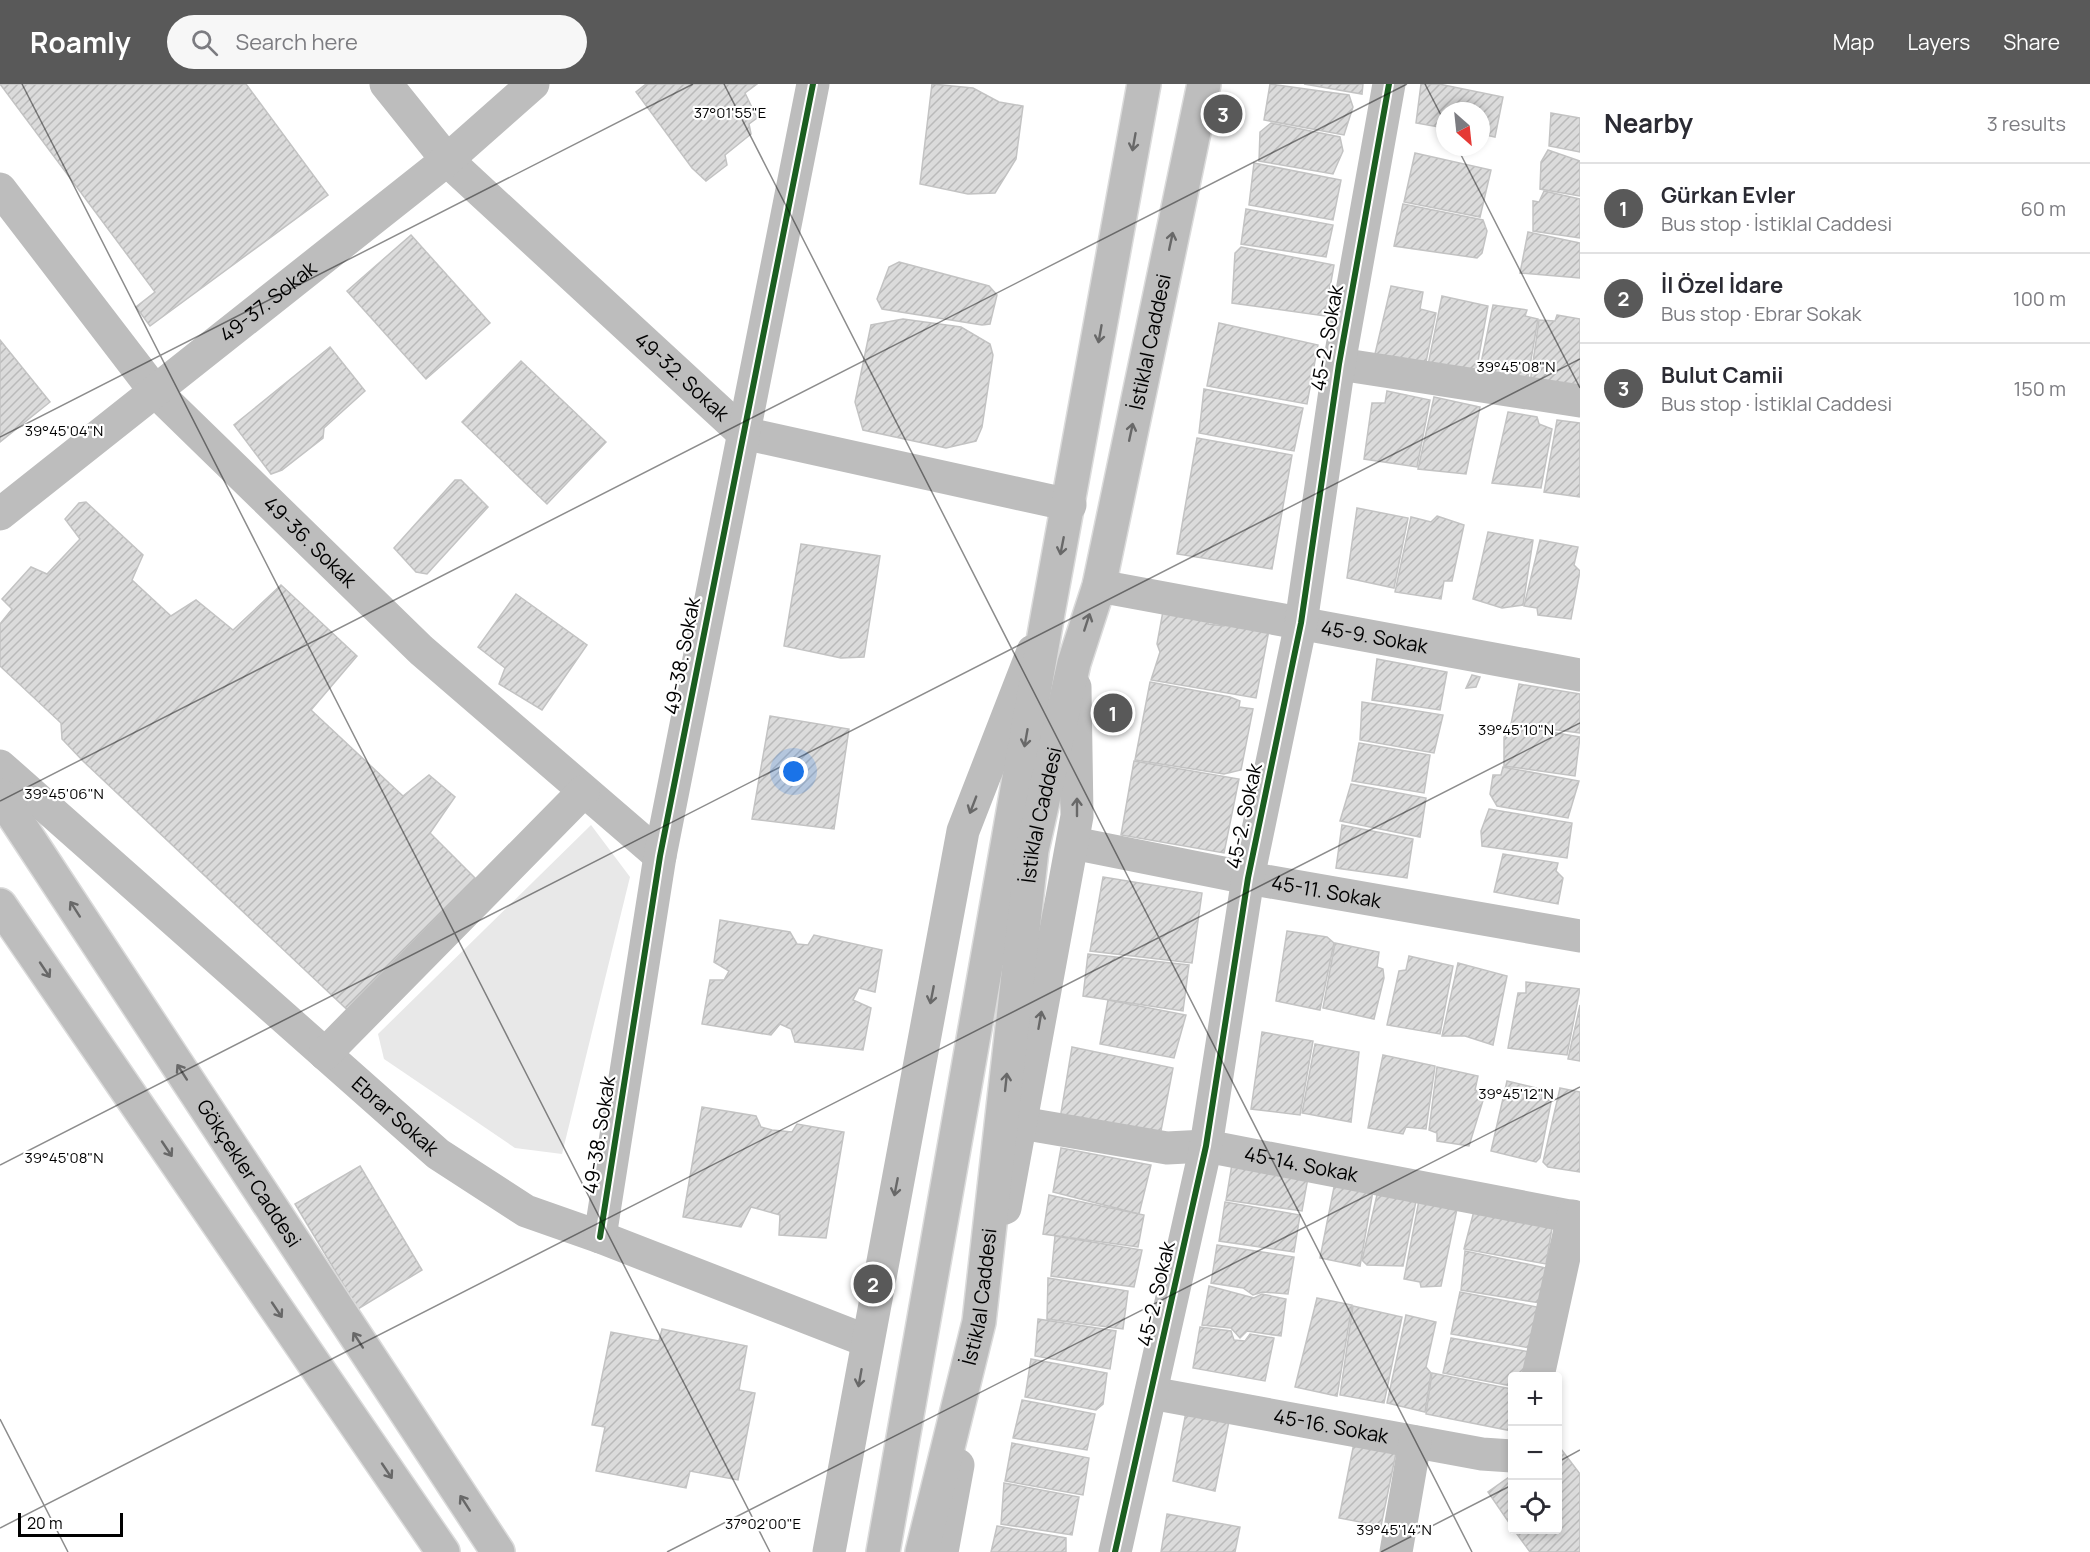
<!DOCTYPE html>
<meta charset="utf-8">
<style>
body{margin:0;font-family:Manrope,sans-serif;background:#f7f7f7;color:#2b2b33}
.controls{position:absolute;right:18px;bottom:18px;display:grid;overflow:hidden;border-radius:6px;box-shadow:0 3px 9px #0003}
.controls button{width:54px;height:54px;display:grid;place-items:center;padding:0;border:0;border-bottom:2px solid #e1e1e2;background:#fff;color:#2b2b33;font:30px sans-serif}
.compass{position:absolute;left:1436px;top:18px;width:54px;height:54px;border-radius:50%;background:#fff;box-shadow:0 3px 9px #0003;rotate:153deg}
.scale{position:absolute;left:18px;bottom:15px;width:105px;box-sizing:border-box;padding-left:6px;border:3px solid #000;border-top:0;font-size:16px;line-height:21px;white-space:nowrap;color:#000;-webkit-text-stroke:4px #fff;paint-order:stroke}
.you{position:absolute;left:794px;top:688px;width:21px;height:21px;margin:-15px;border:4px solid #fff;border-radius:50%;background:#1a73e8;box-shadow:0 0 0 9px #1a73e833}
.badge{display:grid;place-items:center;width:39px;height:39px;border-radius:50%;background:#595959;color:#fff;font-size:20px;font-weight:700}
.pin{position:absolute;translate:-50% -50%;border:3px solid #fff;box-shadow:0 2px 6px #0006}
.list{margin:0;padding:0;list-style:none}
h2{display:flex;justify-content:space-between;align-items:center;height:78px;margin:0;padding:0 24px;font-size:26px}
h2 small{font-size:20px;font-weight:400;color:#7c7c81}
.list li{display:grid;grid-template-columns:39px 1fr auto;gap:18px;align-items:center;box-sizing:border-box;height:90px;padding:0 24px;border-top:2px solid #e1e1e2}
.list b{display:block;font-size:22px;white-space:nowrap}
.list p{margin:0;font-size:20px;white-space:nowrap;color:#7c7c81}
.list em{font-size:20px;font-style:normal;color:#7c7c81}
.icon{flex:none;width:33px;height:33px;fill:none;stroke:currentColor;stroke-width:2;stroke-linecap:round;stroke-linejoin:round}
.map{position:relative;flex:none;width:1580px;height:1468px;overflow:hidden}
header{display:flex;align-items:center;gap:36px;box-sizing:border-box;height:84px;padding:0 30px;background:#595959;color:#fff}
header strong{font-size:28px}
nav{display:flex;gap:33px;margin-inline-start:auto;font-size:21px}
.search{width:420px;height:54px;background:#f7f7f7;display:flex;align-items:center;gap:15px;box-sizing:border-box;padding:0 21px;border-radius:33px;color:#7c7c81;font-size:22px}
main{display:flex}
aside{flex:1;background:#fff}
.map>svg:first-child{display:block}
.green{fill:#e8e8e8}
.building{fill:url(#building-hatch);stroke:#c3c3c3;stroke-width:1.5}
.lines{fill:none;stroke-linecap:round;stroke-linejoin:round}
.major-casing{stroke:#dbdbdb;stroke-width:36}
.minor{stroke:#bdbdbd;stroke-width:33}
.major{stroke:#bdbdbd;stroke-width:33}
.cycleway-casing{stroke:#fff;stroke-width:10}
.cycleway{stroke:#1b5e20;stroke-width:6}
.oneway{stroke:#686868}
.ticks{fill:none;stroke:#000;stroke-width:1.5;stroke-opacity:0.45}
.labels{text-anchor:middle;stroke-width:4.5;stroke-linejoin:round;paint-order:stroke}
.street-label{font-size:20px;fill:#000;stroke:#fff}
.ticks-label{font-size:15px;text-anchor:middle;fill:#000;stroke:#fff;stroke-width:4.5;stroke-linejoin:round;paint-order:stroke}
</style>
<header>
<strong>Roamly</strong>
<div class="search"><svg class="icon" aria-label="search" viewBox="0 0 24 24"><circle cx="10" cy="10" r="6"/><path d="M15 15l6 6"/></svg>Search here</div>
<nav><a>Map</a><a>Layers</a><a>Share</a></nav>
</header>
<main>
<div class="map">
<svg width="1580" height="1468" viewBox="0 0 1580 1468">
<defs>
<pattern id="building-hatch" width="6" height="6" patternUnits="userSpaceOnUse" patternTransform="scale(1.5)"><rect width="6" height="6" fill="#dbdbdb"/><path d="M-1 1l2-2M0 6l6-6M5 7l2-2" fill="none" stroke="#bababa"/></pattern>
</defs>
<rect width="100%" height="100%" fill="#fff"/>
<polygon class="green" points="591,741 630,793 562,1070 515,1064 384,975 378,950"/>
<g class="building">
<polygon points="0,0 246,0 328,111 150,242 136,223 155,208"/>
<polygon points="646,0 757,0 745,9 757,34 749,40 751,50 725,71 727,81 706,97 692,84 636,8"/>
<polygon points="932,0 973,4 999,18 1023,22 1016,75 995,109 968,110 920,100"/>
<polygon points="1270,0 1349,11 1353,23 1344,51 1264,36"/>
<polygon points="1304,0 1363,0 1362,10"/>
<polygon points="1421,0 1439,0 1503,13 1495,53 1481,50 1481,27 1445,27 1445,44 1416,39"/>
<polygon points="1551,29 1580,34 1580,68 1549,62"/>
<polygon points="1271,39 1340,53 1343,67 1333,90 1259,77 1260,48"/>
<polygon points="1548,66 1580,77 1580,112 1540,105 1541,78"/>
<polygon points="1415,69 1491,86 1480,133 1404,118"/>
<polygon points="1254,79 1341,96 1333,136 1249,121"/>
<polygon points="1544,107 1580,115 1580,154 1533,147 1533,117 1539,118"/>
<polygon points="1403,120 1483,136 1487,147 1482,169 1477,174 1394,162"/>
<polygon points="1246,125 1333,141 1326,173 1241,160"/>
<polygon points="1528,148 1580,159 1580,194 1520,189"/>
<polygon points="411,151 490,239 426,295 347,207"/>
<polygon points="1241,163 1334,181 1325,232 1232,219 1235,169"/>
<polygon points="899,178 989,202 997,211 990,240 982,241 882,225 877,215 889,183"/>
<polygon points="1391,202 1423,208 1420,225 1436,229 1426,278 1375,270"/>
<polygon points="1442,212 1488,222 1476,288 1428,281"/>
<polygon points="1493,221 1527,226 1525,232 1538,235 1527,299 1480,284"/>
<polygon points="1557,231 1580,235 1580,301 1530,299 1539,236 1555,237"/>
<polygon points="903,235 961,243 990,260 993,271 982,343 976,357 946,364 863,346 855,318 871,241"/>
<polygon points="1219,239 1318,261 1307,320 1207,302"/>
<polygon points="0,256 50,318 0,358"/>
<polygon points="330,263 365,307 324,344 323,354 282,386 271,390 234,341"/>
<polygon points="521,277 606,358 547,420 462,338"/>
<polygon points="1204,305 1303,324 1294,367 1199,349"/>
<polygon points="1387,307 1430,316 1417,383 1364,375 1372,319 1385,319"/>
<polygon points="1434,313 1480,323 1466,390 1418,385"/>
<polygon points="1508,328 1537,333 1539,340 1552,345 1541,404 1492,399"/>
<polygon points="1557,336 1580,339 1580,413 1544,408"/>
<polygon points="1197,354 1292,371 1272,485 1177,470"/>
<polygon points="455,396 461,396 488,423 427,490 416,488 394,464"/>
<polygon points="86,418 143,471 132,496 171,532 196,516 233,546 281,501 357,572 311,626 403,712 429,691 455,713 430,749 484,803 357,935 83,677 62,655 61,639 0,582 0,540 12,525 2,515 31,483 47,490 80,455 65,435 79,419"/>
<polygon points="1357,424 1408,434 1394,504 1347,494"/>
<polygon points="1437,432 1464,441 1452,497 1444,497 1441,515 1395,508 1411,433 1431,438"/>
<polygon points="1488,448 1533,456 1523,521 1502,524 1473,515"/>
<polygon points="1540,456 1578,463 1574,481 1580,487 1571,535 1538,531 1537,524 1524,522"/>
<polygon points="801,460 880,472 864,573 841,574 784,562"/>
<polygon points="516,510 587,561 542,626 499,600 505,584 478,563"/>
<polygon points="1163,527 1208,532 1208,540 1224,542 1226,536 1269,546 1256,614 1151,596 1160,568 1157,560"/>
<polygon points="1377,575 1447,588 1440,626 1372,616"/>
<polygon points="1472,591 1480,593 1476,603 1466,604"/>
<polygon points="1150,598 1230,613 1240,617 1239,623 1253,625 1241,686 1224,690 1135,676"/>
<polygon points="1519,600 1580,610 1580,649 1511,640"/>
<polygon points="1362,618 1443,631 1434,669 1360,656"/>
<polygon points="770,632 849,645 834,745 752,735"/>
<polygon points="1517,642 1580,653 1575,692 1504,682 1504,653"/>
<polygon points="1359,659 1430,671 1424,709 1352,697"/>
<polygon points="1134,677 1239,695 1224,769 1121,751"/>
<polygon points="1503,683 1579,697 1568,734 1497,722 1490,710 1493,691 1501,691"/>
<polygon points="1351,700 1426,714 1420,753 1340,737"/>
<polygon points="1489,725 1572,739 1567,774 1482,762 1481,747"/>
<polygon points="1342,741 1413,755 1407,794 1336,784"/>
<polygon points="1503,770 1558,779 1556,787 1563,794 1558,820 1494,808"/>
<polygon points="1103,793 1202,809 1192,879 1090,867"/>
<polygon points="720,836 790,848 797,860 808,861 814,851 882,866 875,908 859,904 853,916 871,924 863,966 795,958 791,945 780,940 771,951 702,940 710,896 724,896 729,887 714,878"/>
<polygon points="1287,847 1327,853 1334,859 1320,926 1276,917"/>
<polygon points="1335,859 1379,868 1377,883 1383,885 1384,894 1374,935 1323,924"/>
<polygon points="1088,870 1189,881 1183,927 1083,912"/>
<polygon points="1409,872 1453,882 1440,950 1387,941 1399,887 1406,886"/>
<polygon points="1458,879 1507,892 1493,961 1465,952 1442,952"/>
<polygon points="1526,898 1580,905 1567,971 1508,964 1518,909 1526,909"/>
<polygon points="1108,916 1186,931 1174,974 1100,960"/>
<polygon points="1580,921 1580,977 1568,975"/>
<polygon points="1262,948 1313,957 1300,1031 1251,1025"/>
<polygon points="1315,960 1359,968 1351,1038 1302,1029"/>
<polygon points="1072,963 1173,984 1160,1052 1060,1035"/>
<polygon points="1383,971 1435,982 1426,1045 1406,1043 1403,1050 1368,1044"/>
<polygon points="1437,983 1478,992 1475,1006 1485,1010 1469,1062 1437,1057 1437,1049 1429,1046"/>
<polygon points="1507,997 1553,1008 1540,1074 1536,1078 1491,1067"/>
<polygon points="1560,1004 1580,1008 1580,1088 1548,1083 1543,1078"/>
<polygon points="702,1023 756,1032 761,1043 772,1046 792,1048 797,1040 844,1048 826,1154 779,1151 780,1131 751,1123 741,1143 683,1133"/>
<polygon points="1061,1064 1151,1081 1139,1130 1053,1108"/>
<polygon points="1232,1080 1309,1088 1302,1127 1226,1116"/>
<polygon points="360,1082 422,1186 358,1225 295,1120"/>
<polygon points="1336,1093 1374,1101 1360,1182 1320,1174"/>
<polygon points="1379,1102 1417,1112 1403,1182 1367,1181 1362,1176"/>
<polygon points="1049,1111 1144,1131 1138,1163 1043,1150"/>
<polygon points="1420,1111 1458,1120 1441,1202 1421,1203 1420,1198 1404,1195"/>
<polygon points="1225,1118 1300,1131 1294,1168 1219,1157"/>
<polygon points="1475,1123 1553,1138 1546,1180 1464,1165"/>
<polygon points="1055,1152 1142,1166 1134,1203 1051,1192"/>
<polygon points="1217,1161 1294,1173 1288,1210 1263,1208 1253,1211 1243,1204 1211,1199"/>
<polygon points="1465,1167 1546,1184 1540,1219 1461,1206"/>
<polygon points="1048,1194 1128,1207 1123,1245 1047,1235"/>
<polygon points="1209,1202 1254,1214 1262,1210 1286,1215 1281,1252 1247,1247 1240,1254 1231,1244 1202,1241"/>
<polygon points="1460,1208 1537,1223 1530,1264 1451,1250"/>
<polygon points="1317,1214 1352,1221 1337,1312 1295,1303"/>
<polygon points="1353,1222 1402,1233 1384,1319 1340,1311"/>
<polygon points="1406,1231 1436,1238 1426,1283 1431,1289 1425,1328 1387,1319"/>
<polygon points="1038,1235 1116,1247 1110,1285 1035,1272"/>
<polygon points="1200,1243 1231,1247 1234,1256 1245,1257 1250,1250 1274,1254 1265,1297 1193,1284"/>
<polygon points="662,1245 747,1262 739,1306 755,1309 738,1396 690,1387 686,1404 596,1387 605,1343 592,1341 611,1248 659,1257"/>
<polygon points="1451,1254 1530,1268 1525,1292 1512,1292 1512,1302 1443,1289"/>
<polygon points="1031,1275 1107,1289 1103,1320 1096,1326 1025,1313"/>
<polygon points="1432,1289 1512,1305 1512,1347 1426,1330"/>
<polygon points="1022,1316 1095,1330 1087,1366 1013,1354"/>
<polygon points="1186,1328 1229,1337 1215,1407 1173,1397"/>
<polygon points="1012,1359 1089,1374 1083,1411 1005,1397"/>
<polygon points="1354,1359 1396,1369 1381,1442 1339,1434"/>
<polygon points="1558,1361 1580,1390 1580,1468 1530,1468 1514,1446 1558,1446"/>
<polygon points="1512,1391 1512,1443 1488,1408"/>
<polygon points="1004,1399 1079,1413 1072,1451 1001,1440"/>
<polygon points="1167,1430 1240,1443 1235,1468 1161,1468"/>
<polygon points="997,1442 1066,1454 1066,1468 991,1468"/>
</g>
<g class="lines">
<g class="major-casing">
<g id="major">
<path id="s9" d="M0 711 498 1468"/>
<polyline points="0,821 443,1468"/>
<polyline points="883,1468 1048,529 1144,0"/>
<path id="s10" d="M922 1468 979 1238 1032 766 1074 579 1099 502 1204 0"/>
</g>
</g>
<g class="minor">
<path id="s1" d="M386 0 447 76 743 349 1070 421"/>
<path id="s2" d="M0 105 154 306 421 566 660 772"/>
<polyline points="1339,280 1580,317"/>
<path id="s3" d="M0 430 447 76 533 0"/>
<path id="s4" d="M1099 502 1580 591"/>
<path id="s5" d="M0 682 438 1070 526 1127 600 1153 867 1257"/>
<path id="s6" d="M1073 759 1248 794 1580 852"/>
<polyline points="325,970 583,708"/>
<path id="s7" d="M1021 1039 1167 1064 1206 1062 1580 1134"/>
<polyline points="1005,1124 1077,732 1075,603"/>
<polyline points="600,1153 660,772 813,0"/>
<polyline points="1538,1292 1573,1132"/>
<path id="s8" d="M1151 1309 1482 1370 1512 1372"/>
<polyline points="829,1468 963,747 1033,567"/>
<polyline points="942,1468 958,1381"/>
<polyline points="1115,1468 1206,1062 1248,794 1301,539 1339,280 1389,0"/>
<polyline points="1396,1468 1415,1358"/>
</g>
<use href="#major" class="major"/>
<g class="cycleway-casing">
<g id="cycleway">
<polyline points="600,1153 660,772 813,0"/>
<polyline points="1115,1468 1206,1062 1248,794 1301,539 1339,280 1389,0"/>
</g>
</g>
<use href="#cycleway" class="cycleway"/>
</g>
<defs><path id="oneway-shaft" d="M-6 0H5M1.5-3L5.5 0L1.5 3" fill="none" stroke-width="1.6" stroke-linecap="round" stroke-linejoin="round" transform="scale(1.5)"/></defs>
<g class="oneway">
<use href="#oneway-shaft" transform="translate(1134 58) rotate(100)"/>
<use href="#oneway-shaft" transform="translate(1171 157) rotate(-78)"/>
<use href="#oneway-shaft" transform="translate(1100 250) rotate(100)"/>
<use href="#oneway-shaft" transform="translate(1131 348) rotate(-78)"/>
<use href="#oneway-shaft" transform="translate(1062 462) rotate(101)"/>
<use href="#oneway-shaft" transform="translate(1087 538) rotate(-72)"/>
<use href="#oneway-shaft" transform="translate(1026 654) rotate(100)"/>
<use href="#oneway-shaft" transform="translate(973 721) rotate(111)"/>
<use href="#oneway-shaft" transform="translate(1077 723) rotate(-90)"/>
<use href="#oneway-shaft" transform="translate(75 825) rotate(-123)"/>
<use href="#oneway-shaft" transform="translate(45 886) rotate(56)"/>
<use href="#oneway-shaft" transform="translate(932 911) rotate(101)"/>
<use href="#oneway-shaft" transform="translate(1040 936) rotate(-80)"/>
<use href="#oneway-shaft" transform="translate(182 988) rotate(-123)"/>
<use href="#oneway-shaft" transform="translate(1006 998) rotate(-84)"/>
<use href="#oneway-shaft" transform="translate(167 1065) rotate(56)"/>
<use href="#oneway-shaft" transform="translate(896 1103) rotate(101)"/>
<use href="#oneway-shaft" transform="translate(277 1226) rotate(56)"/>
<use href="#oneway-shaft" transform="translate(358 1256) rotate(-123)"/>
<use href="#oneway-shaft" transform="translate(860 1294) rotate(100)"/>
<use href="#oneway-shaft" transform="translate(387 1387) rotate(56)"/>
<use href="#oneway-shaft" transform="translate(465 1419) rotate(-123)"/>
</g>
<path class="ticks" d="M22 0 770 1468M724 0 1472 1468M1425 0 1445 39M1457 63 1580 304M0 353 693 0M0 717 1407 0M0 1081 1580 275M0 1335 68 1468M1558 1378 1580 1366M0 1444 1580 639M667 1468 1580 1003M1381 1468 1512 1401"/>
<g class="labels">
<g class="street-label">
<text dy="7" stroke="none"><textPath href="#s3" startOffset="342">49-37. Sokak</textPath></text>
<text transform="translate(1327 254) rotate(-80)" y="7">45-2. Sokak</text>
<text dy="7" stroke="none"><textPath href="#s10" startOffset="1234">İstiklal Caddesi</textPath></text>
<text dy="7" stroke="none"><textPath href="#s1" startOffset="417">49-32. Sokak</textPath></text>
<text dy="7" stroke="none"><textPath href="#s2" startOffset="471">49-36. Sokak</textPath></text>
<text dy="7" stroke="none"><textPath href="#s4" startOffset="280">45-9. Sokak</textPath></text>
<text transform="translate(682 572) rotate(-79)" y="7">49-38. Sokak</text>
<text dy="7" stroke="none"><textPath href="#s10" startOffset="748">İstiklal Caddesi</textPath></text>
<text transform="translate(1244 732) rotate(-78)" y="7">45-2. Sokak</text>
<text dy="7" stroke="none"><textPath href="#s6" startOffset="258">45-11. Sokak</textPath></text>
<text dy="7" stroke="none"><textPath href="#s5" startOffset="528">Ebrar Sokak</textPath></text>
<text transform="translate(599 1051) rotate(-81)" y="7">49-38. Sokak</text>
<text dy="7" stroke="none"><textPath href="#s7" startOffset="284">45-14. Sokak</textPath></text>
<text dy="7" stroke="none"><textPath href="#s9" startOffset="453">Gökçekler Caddesi</textPath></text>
<text transform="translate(1156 1210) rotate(-77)" y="7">45-2. Sokak</text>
<text dy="7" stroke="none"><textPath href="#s10" startOffset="262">İstiklal Caddesi</textPath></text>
<text dy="7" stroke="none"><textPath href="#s8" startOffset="183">45-16. Sokak</textPath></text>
</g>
</g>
<g class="ticks-label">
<text x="730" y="34">37°01'55"E</text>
<text x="1516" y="288">39°45'08"N</text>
<text x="64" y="352">39°45'04"N</text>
<text x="1516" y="651">39°45'10"N</text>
<text x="64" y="715">39°45'06"N</text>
<text x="1516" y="1015">39°45'12"N</text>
<text x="64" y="1079">39°45'08"N</text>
<text x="763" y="1445">37°02'00"E</text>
<text x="1394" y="1451">39°45'14"N</text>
</g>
</svg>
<div class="controls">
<button>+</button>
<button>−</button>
<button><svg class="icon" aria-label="locate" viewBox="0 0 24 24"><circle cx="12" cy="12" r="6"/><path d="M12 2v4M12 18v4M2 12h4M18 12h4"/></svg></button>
</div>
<svg class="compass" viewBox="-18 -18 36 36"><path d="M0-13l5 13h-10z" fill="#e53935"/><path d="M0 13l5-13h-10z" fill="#7c7c81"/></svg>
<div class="scale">20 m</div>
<div class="you"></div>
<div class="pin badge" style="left:1113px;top:629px">1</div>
<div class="pin badge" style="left:873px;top:1200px">2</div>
<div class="pin badge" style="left:1223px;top:30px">3</div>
</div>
<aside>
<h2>Nearby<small>3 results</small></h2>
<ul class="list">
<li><span class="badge">1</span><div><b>Gürkan Evler</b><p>Bus stop · İstiklal Caddesi</p></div><em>60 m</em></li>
<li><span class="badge">2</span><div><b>İl Özel İdare</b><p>Bus stop · Ebrar Sokak</p></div><em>100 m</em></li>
<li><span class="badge">3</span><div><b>Bulut Camii</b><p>Bus stop · İstiklal Caddesi</p></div><em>150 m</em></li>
</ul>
</aside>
</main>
